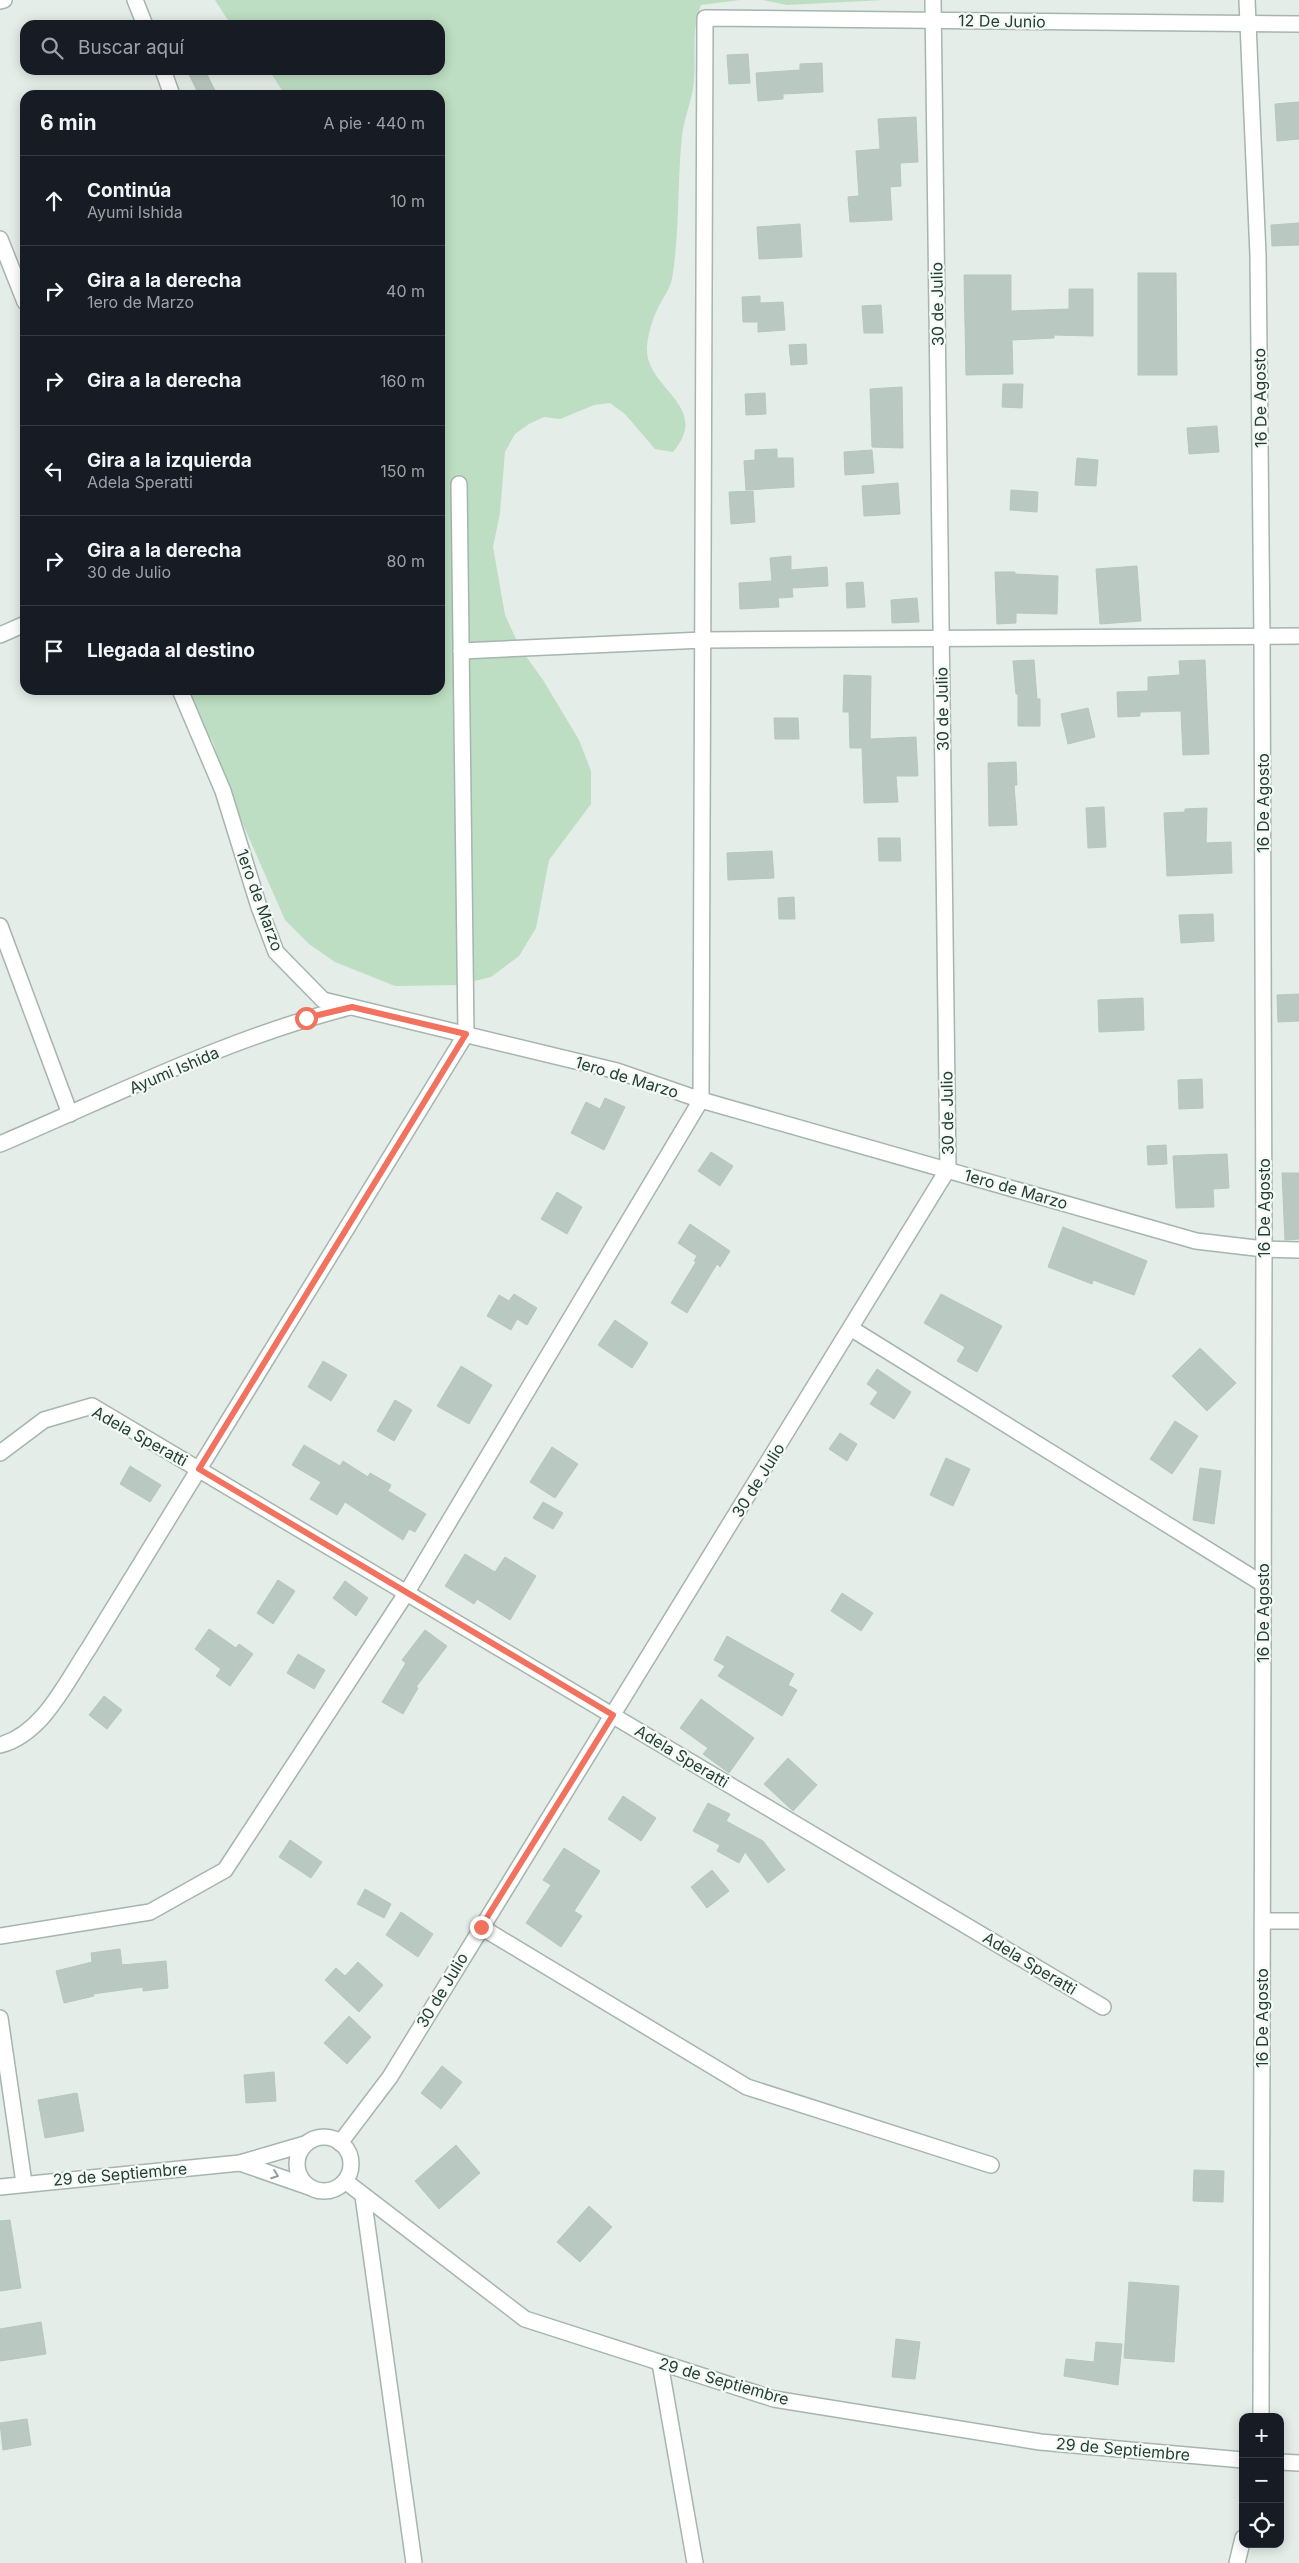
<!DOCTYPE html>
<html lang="es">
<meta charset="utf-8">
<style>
body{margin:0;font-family:Inter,sans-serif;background:#20242c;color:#f1f3f6}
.controls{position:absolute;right:15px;bottom:15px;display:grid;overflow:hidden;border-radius:10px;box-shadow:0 2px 12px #0003}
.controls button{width:45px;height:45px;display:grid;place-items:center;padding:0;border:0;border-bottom:1px solid #363941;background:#171b24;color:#f1f3f6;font:25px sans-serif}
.stop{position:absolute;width:15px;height:15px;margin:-11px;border:4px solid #f0725f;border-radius:50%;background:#fff}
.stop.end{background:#f0725f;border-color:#fff;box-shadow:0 1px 5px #0008}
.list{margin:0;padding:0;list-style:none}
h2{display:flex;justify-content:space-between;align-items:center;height:65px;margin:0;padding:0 20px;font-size:21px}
h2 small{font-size:16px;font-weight:400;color:#9ea1a6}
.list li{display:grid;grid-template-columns:32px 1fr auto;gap:15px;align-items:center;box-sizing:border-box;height:90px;padding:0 20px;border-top:1px solid #363941}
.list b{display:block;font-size:19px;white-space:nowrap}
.list p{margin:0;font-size:16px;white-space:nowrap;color:#9ea1a6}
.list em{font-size:16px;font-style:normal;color:#9ea1a6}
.icon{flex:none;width:28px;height:28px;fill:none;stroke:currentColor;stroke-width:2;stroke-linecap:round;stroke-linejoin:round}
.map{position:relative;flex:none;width:1299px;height:2563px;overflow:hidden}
.search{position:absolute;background:#171b24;box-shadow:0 2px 12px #0003;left:20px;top:20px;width:425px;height:55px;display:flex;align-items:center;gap:12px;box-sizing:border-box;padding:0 18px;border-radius:15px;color:#9ea1a6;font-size:19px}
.panel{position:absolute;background:#171b24;box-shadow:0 2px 12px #0003;left:20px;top:90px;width:425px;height:605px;border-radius:15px}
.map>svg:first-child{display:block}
.green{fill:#bddec2}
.building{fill:#b9c8c1;stroke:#b6c7be}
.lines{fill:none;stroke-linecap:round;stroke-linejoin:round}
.minor-casing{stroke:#a6b5ae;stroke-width:18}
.minor{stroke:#fff;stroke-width:15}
.oneway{stroke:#919f9a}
.route{stroke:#f0725f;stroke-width:6}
.labels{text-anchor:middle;stroke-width:4.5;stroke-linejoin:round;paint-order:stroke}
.street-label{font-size:16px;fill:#233f34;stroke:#f5faf7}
</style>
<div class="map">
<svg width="1299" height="2563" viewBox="0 0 1299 2563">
<rect width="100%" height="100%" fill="#e4ede8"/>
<g class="green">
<path d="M215 0H740L701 5C691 30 696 54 694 80 693 99 684 117 682 136 677 183 680 231 672 279 670 290 661 300 657 310 652 320 648 335 647 346 643 388 713 405 673 452L655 449 625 414 610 403 594 405 560 419 544 417 529 424 515 434 505 452 500 513 493 547 505 615 520 648 543 680 579 740 591 771V804L549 860 536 928 519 956 491 977 458 985 395 986 335 962 309 944 285 920 228 790 213 742 197 716 189 690H440V95H285L269 70H440V25H231Z"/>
<polygon points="763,0 884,0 787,5"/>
</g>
<g class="building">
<polygon points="748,54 750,83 729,84 727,55"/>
<polygon points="822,63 823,92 783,94 783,99 758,101 756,73 800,70 800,64"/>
<polygon points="187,70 205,70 217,95 199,95"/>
<polygon points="1299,102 1299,139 1277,141 1275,104"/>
<polygon points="916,117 918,162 900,163 901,186 890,187 892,220 850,222 848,197 859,196 856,151 880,149 878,119"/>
<polygon points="1299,223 1299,245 1272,246 1271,225"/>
<polygon points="800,224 802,257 759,259 757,227"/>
<polygon points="1138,273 1176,273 1177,375 1138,375"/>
<polygon points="964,275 1011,275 1011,311 1069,309 1069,289 1093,289 1093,336 1054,335 1054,338 1012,340 1013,374 966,375"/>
<polygon points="760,296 760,303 783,302 785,330 758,332 758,322 743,322 742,297"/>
<polygon points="881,305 883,333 864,333 862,306"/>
<polygon points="806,344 807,364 791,365 789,345"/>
<polygon points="1003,384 1023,384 1022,408 1002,407"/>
<polygon points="902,387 903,448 872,447 870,389"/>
<polygon points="765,393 766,414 746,415 745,394"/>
<polygon points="1217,426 1219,452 1189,454 1187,428"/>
<polygon points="777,449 777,458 793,458 794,487 746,490 744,461 755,460 755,450"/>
<polygon points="872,450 874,473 845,475 844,452"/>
<polygon points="1077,458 1098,460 1096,486 1075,485"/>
<polygon points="898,483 900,514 864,516 862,486"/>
<polygon points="1011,490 1038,492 1037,512 1010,510"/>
<polygon points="753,491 755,522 731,524 729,492"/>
<polygon points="791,556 791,570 827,567 828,586 792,588 793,597 778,598 779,607 740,609 739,583 772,581 770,558"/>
<polygon points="1137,566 1141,621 1100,624 1096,569"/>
<polygon points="995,572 1015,572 1015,574 1058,576 1057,614 1016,613 1016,623 997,624"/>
<polygon points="863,582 865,607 847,608 846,583"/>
<polygon points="917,598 919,622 892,623 891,600"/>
<polygon points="1034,660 1037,699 1040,699 1040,726 1018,726 1018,694 1016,694 1013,661"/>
<polygon points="1205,660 1209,754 1183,755 1181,711 1140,712 1140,716 1118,717 1117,692 1148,691 1148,677 1180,675 1179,661"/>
<polygon points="844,675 871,676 870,739 916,737 918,776 896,776 898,802 864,803 862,748 850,748 849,712 843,712"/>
<polygon points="1088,708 1095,737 1068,744 1061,714"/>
<polygon points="774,718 798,718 799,739 775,739"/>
<polygon points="1016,762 1017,785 1014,785 1017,825 989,826 988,763"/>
<polygon points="1104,807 1106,847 1088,848 1086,808"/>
<polygon points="1207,808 1206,843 1231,842 1232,873 1167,876 1164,813 1185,812 1185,809"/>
<polygon points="878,838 900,838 901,861 879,861"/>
<polygon points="772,851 774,878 728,880 727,853"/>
<polygon points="794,897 795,919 779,919 778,898"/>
<polygon points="1213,914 1214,941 1181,943 1179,915"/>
<polygon points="1299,994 1299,1021 1278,1022 1277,995"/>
<polygon points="1143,998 1144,1030 1099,1032 1098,1000"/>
<polygon points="1202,1079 1203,1108 1179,1109 1178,1080"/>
<polygon points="605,1098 625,1107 604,1150 571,1133 586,1102 600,1109"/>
<polygon points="1166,1145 1167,1164 1148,1165 1147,1146"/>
<polygon points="711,1152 733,1166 720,1186 698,1171"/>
<polygon points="1227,1154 1229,1188 1213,1189 1214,1207 1176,1208 1173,1156"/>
<polygon points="1282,1173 1299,1173 1299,1239 1285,1240"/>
<polygon points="557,1192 582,1207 567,1234 541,1219"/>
<polygon points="690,1224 730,1251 720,1267 717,1264 687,1313 671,1303 696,1262 694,1261 697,1256 678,1243"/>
<polygon points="1063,1227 1147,1261 1134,1295 1093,1280 1092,1284 1048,1267"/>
<polygon points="514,1294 537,1308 527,1325 517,1319 511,1330 487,1316 499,1295 509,1301"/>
<polygon points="941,1294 1002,1326 977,1372 957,1361 965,1347 924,1323"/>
<polygon points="615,1320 648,1343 632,1368 598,1345"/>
<polygon points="1200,1348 1236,1383 1207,1411 1172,1376"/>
<polygon points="323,1361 347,1375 331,1401 308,1387"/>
<polygon points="461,1366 492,1385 469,1424 437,1406"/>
<polygon points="877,1369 911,1392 894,1419 870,1404 878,1392 867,1384"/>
<polygon points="395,1400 412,1410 394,1441 377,1431"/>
<polygon points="1175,1421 1198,1436 1172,1474 1150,1459"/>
<polygon points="840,1433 857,1444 847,1461 829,1449"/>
<polygon points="304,1445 340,1466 343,1461 368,1477 370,1473 391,1485 388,1491 426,1514 415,1532 409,1529 403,1540 345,1502 337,1515 310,1499 321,1482 292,1465"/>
<polygon points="552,1447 578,1464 555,1498 530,1482"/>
<polygon points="946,1458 970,1469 953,1506 930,1495"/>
<polygon points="130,1466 161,1485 150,1502 120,1484"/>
<polygon points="1200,1468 1221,1471 1214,1524 1193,1520"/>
<polygon points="543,1502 563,1513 553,1529 533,1518"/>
<polygon points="465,1554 495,1572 505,1557 536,1576 510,1620 477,1599 474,1604 445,1586"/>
<polygon points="278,1580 295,1591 273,1624 257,1613"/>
<polygon points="345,1581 368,1598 356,1616 333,1598"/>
<polygon points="842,1593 873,1613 861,1631 831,1611"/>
<polygon points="209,1629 236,1648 239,1644 253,1654 230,1686 216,1676 221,1669 195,1649"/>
<polygon points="425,1630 447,1646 416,1687 418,1688 403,1714 382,1702 406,1663 402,1660"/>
<polygon points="727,1636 794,1674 788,1685 797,1690 782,1716 718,1676 725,1666 714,1660"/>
<polygon points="298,1654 325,1670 314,1689 287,1673"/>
<polygon points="104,1696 122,1710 107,1729 89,1715"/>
<polygon points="701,1699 754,1738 729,1773 703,1754 708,1748 680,1728"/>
<polygon points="788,1758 817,1785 793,1811 764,1784"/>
<polygon points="623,1796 656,1818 641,1841 608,1819"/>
<polygon points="708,1803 730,1814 726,1821 763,1841 785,1870 768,1883 745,1852 739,1863 717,1851 720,1845 693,1831"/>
<polygon points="290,1840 322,1862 311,1878 279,1857"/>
<polygon points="564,1848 600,1871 574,1911 582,1916 561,1947 526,1923 551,1885 543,1880"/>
<polygon points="712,1870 729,1891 707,1908 691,1887"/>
<polygon points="365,1889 391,1904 384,1918 357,1904"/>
<polygon points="401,1912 433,1934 418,1957 386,1935"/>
<polygon points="120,1949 122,1965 166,1961 168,1988 143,1991 143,1987 93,1994 94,1996 64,2003 56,1971 92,1962 91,1953"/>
<polygon points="358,1962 383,1985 359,2012 325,1980 336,1968 345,1976"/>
<polygon points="349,2016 371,2037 347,2064 324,2043"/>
<polygon points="442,2066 462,2082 441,2109 421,2093"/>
<polygon points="274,2072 276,2101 246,2103 244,2075"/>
<polygon points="77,2093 84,2131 45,2138 38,2100"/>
<polygon points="456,2145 480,2173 439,2209 415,2181"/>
<polygon points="1194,2170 1224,2171 1223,2202 1193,2201"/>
<polygon points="589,2206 612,2227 580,2262 557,2242"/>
<polygon points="10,2220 21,2288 0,2291 0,2221"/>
<polygon points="1129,2282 1179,2286 1174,2362 1124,2358"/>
<polygon points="41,2322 46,2354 0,2361 0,2329"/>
<polygon points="896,2339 920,2342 915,2379 892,2377"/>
<polygon points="1096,2342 1122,2344 1118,2385 1064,2376 1066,2359 1094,2362"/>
<polygon points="27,2419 31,2445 3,2450 0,2423"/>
</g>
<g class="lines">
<g class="minor-casing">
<g id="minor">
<polyline points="135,0 145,25"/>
<polyline points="1247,0 1258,255 1262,637 1264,1249 1261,2417"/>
<polyline points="0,1 4,0"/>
<polyline points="163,70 172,95"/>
<polyline points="0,239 25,302"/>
<polyline points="0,635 25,624"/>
<polyline points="461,651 703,640 1299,636"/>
<polyline points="180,690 223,791 259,907 276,952 323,1000 617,1071 701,1100 1196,1241 1264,1249 1299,1250"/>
<polyline points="0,926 70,1114"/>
<path d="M0 1144C115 1095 228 1038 350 1007"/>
<polyline points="852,1329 1263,1584"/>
<polyline points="0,1453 44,1420 92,1406 1103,2007"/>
<path d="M0 1745C43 1734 66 1682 89 1648L466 1034 459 484"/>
<polyline points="1263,1921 1299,1921"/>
<polyline points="481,1927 747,2087 991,2165"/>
<polyline points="0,1936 150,1912 225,1870 407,1592 701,1100 705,18 1299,24"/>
<polyline points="0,2018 24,2183"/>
<circle cx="324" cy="2164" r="27"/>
<polyline points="340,2143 390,2077 948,1169 933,0"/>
<polyline points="240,2163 309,2187"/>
<polyline points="345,2181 525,2319 774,2399 1040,2442 1243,2460"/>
<polyline points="0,2187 240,2163 305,2144"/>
<polyline points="363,2196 414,2563"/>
<polyline points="660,2363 695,2563"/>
<polyline points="1280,2462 1299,2463"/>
<polyline points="1237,2563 1243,2538"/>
</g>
</g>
<use href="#minor" class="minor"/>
</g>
<defs><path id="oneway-chevron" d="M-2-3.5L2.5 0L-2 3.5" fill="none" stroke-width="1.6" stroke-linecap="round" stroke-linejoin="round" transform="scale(1.25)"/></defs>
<use class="oneway" href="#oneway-chevron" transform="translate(275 2175) rotate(20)"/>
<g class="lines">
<polyline class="route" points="306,1018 352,1007 466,1034 199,1469 613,1715 481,1927"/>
</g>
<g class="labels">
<g class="street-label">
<text transform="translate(1002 21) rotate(1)" y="6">12 De Junio</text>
<text transform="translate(937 304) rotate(-91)" y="6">30 de Julio</text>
<text transform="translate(1260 398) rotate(-91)" y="6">16 De Agosto</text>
<text transform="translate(942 709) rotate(-91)" y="6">30 de Julio</text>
<text transform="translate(1263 803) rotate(-90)" y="6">16 De Agosto</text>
<text transform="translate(260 900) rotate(70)" y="6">1ero de Marzo</text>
<text transform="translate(174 1070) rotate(-23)" y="6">Ayumi Ishida</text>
<text transform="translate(627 1077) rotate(17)" y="6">1ero de Marzo</text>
<text transform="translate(947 1113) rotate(-91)" y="6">30 de Julio</text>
<text transform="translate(1016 1189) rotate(16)" y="6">1ero de Marzo</text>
<text transform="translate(1264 1208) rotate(-90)" y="6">16 De Agosto</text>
<text transform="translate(140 1436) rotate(29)" y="6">Adela Speratti</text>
<text transform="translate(758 1480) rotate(-58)" y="6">30 de Julio</text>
<text transform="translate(1263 1613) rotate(-90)" y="6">16 De Agosto</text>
<text transform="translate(682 1756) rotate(31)" y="6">Adela Speratti</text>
<text transform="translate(1030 1963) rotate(31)" y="6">Adela Speratti</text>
<text transform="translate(442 1990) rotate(-59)" y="6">30 de Julio</text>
<text transform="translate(1262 2018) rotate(-90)" y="6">16 De Agosto</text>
<text transform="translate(120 2174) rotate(-5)" y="6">29 de Septiembre</text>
<text transform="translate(724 2381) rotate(16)" y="6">29 de Septiembre</text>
<text transform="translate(1123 2449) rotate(5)" y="6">29 de Septiembre</text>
</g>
</g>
</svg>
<div class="controls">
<button>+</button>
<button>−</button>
<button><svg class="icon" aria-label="locate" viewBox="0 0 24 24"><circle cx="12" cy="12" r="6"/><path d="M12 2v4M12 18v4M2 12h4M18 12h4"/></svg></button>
</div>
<div class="stop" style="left:306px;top:1018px"></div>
<div class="stop end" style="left:481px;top:1927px"></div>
<div class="search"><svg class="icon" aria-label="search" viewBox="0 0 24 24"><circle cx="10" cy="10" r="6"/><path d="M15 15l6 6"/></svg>Buscar aquí</div>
<section class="panel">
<h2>6 min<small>A pie · 440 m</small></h2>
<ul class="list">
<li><svg class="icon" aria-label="ahead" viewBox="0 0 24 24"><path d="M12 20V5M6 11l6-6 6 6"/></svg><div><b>Continúa</b><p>Ayumi Ishida</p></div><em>10 m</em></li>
<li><svg class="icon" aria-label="right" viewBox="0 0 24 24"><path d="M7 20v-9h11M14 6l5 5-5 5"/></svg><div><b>Gira a la derecha</b><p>1ero de Marzo</p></div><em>40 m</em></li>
<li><svg class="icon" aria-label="right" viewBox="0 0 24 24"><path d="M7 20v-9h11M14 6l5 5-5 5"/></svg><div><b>Gira a la derecha</b></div><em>160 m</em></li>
<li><svg class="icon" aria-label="left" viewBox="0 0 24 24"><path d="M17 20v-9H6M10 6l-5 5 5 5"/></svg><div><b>Gira a la izquierda</b><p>Adela Speratti</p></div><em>150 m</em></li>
<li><svg class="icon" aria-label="right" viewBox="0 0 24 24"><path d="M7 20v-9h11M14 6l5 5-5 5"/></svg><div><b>Gira a la derecha</b><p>30 de Julio</p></div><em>80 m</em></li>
<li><svg class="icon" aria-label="arrive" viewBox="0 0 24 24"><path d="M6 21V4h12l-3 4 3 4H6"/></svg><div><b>Llegada al destino</b></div></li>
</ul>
</section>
</div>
